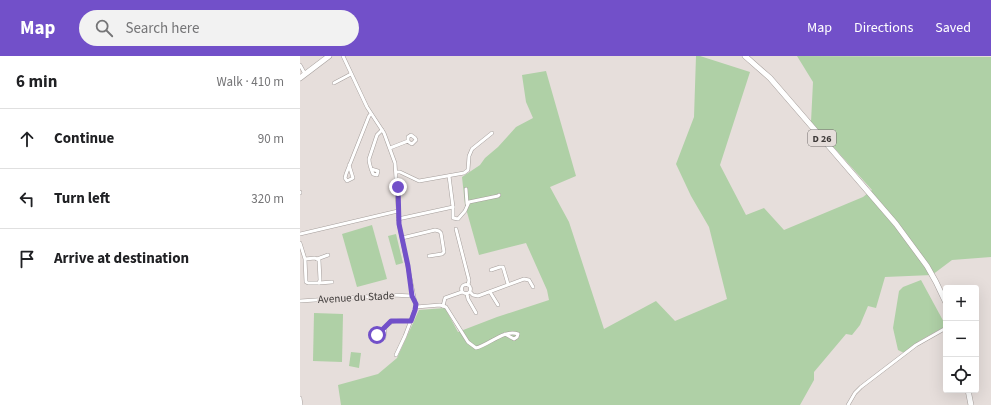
<!DOCTYPE html>
<meta charset="utf-8">
<style>
body{margin:0;font-family:"Source Sans 3",sans-serif;background:#f2f2f2;color:#202124}
.controls{position:absolute;right:12px;bottom:12px;display:grid;overflow:hidden;border-radius:4px;box-shadow:0 4px 16px #0002}
.controls button{width:36px;height:36px;display:grid;place-items:center;padding:0;border:0;border-bottom:1px solid #e0e0e0;background:#fff;color:#202124;font:20px sans-serif}
.stop{position:absolute;width:12px;height:12px;margin:-9px;border:3px solid #7250c9;border-radius:50%;background:#fff}
.stop.end{background:#7250c9;border-color:#fff;box-shadow:0 1px 4px #0008}
.list{margin:0;padding:0;list-style:none}
h2{display:flex;justify-content:space-between;align-items:center;height:52px;margin:0;padding:0 16px;font-size:17px}
h2 small{font-size:13px;font-weight:400;color:#757577}
.list li{display:grid;grid-template-columns:26px 1fr auto;gap:12px;align-items:center;box-sizing:border-box;height:60px;padding:0 16px;border-top:1px solid #e0e0e0}
.list b{display:block;font-size:15px;white-space:nowrap}
.list em{font-size:13px;font-style:normal;color:#757577}
.icon{flex:none;width:22px;height:22px;fill:none;stroke:currentColor;stroke-width:2;stroke-linecap:round;stroke-linejoin:round}
.map{position:relative;flex:none;width:691px;height:349px;overflow:hidden}
header{display:flex;align-items:center;gap:24px;box-sizing:border-box;height:56px;padding:0 20px;background:#7250c9;color:#fff}
header strong{font-size:19px}
nav{display:flex;gap:22px;margin-inline-start:auto;font-size:14px}
.search{width:280px;height:36px;background:#f2f2f2;display:flex;align-items:center;gap:10px;box-sizing:border-box;padding:0 14px;border-radius:22px;color:#757577;font-size:15px}
main{display:flex}
aside{flex:1;background:#fff}
.map>svg:first-child{display:block}
.green{fill:#afd0a6}
.lines{fill:none;stroke-linecap:round;stroke-linejoin:round}
.street-casing{stroke:#a59e9b;stroke-width:4}
.primary-casing{stroke:#a59e9b;stroke-width:6}
.street{stroke:#fff;stroke-width:3}
.primary{stroke:#fff;stroke-width:5}
.route{stroke:#7250c9;stroke-width:5}
.labels{text-anchor:middle;stroke-width:3;stroke-linejoin:round;paint-order:stroke}
.shield{fill:#e6dedb;stroke:#706b6a;stroke-width:1}
.shield-label{font-size:10px;font-weight:bold;fill:#3e3a39}
.street-label{font-size:11px;fill:#3e3a39;stroke:#e6dedb}
</style>
<header>
<strong>Map</strong>
<div class="search"><svg class="icon" aria-label="search" viewBox="0 0 24 24"><circle cx="10" cy="10" r="6"/><path d="M15 15l6 6"/></svg>Search here</div>
<nav><a>Map</a><a>Directions</a><a>Saved</a></nav>
</header>
<main>
<aside>
<h2>6 min<small>Walk · 410 m</small></h2>
<ul class="list">
<li><svg class="icon" aria-label="ahead" viewBox="0 0 24 24"><path d="M12 20V5M6 11l6-6 6 6"/></svg><div><b>Continue</b></div><em>90 m</em></li>
<li><svg class="icon" aria-label="left" viewBox="0 0 24 24"><path d="M17 20v-9H6M10 6l-5 5 5 5"/></svg><div><b>Turn left</b></div><em>320 m</em></li>
<li><svg class="icon" aria-label="arrive" viewBox="0 0 24 24"><path d="M6 21V4h12l-3 4 3 4H6"/></svg><div><b>Arrive at destination</b></div></li>
</ul>
</aside>
<div class="map">
<svg width="691" height="349" viewBox="0 0 691 349">
<rect width="100%" height="100%" fill="#e6dedb"/>
<g class="green">
<polygon points="396,0 400,0 450,16 420,109 446,159 464,152 484,174 563,141 572,134 511,66 513,26 497,0 691,1 691,201 652,204 632,219 585,221 576,252 568,250 560,269 552,279 546,278 514,316 514,324 500,349 41,349 38,329 78,318 97,302 119,254 145,252 158,276 197,261 249,244 247,234 226,187 179,199 165,149 162,121 180,109 185,102 198,91 216,71 233,62 226,46 222,19 246,15 276,120 250,131 269,166 304,273 356,245 375,265 427,243 409,171 391,140 376,108 394,61"/>
<polygon points="72,169 87,223 57,231 42,178"/>
<polygon points="96,178 103,207 96,209 88,180"/>
<polygon points="621,224 646,270 619,285 604,297 598,294 593,272 599,235 603,231"/>
<polygon points="14,257 43,258 42,306 13,305"/>
<polygon points="51,296 61,297 59,312 49,310"/>
</g>
<g class="lines">
<g class="street-casing">
<g id="street">
<polyline points="43,0 67,51 84,77 95,107 99,168 116,251 105,280 96,299"/>
<polyline points="0,9 5,18"/>
<polyline points="34,27 51,18"/>
<polyline points="90,92 108,85 108,81 111,79 115,82 116,84 112,88 110,87 108,85"/>
<polyline points="49,109 53,122 47,125 45,122 46,118 69,60 71,58"/>
<path d="M71 113 78 115 77 119 73 118C71 113 69 108 69 103L77 79 82 74"/>
<polyline points="97,116 100,116 119,125 164,117 168,114 169,100 172,93 192,77"/>
<polyline points="166,133 167,148"/>
<polyline points="0,136 0,137"/>
<polyline points="153,151 153,162 158,163 165,155 169,146 198,140 199,139"/>
<polyline points="98,163 153,151 149,120"/>
<polyline points="156,173 169,224 168,229"/>
<polyline points="0,178 98,155"/>
<polyline points="102,182 135,174 139,175 141,177 144,196 142,198 129,200"/>
<polyline points="0,187 5,203 6,226 8,227 19,227 20,224 19,204 15,202 5,203"/>
<polyline points="17,203 28,199"/>
<polyline points="191,214 200,211 203,211 208,228"/>
<polyline points="19,227 32,226"/>
<circle cx="166" cy="233" r="4.5"/>
<polyline points="170,236 173,239 178,240 224,223 229,224 233,231"/>
<polyline points="190,236 198,249"/>
<polyline points="167,238 168,243 176,257"/>
<polyline points="0,245 92,239 112,240"/>
<polyline points="143,250 145,242 162,236"/>
<path d="M116 251 140 249 146 251 168 286 176 292C189 289 204 273 218 278L217 281 214 283 205 278"/>
<path d="M85 272 84 282 82 283 77 282V279C93 264 88 264 111 265"/>
<polyline points="0,342 1,349"/>
<polyline points="548,349 555,337 561,331 616,289 646,272"/>
</g>
</g>
<g class="primary-casing">
<g id="primary">
<polyline points="445,0 470,22 596,168 627,210 636,226 646,247"/>
<polyline points="0,22 29,0"/>
<polyline points="668,334 671,349"/>
</g>
</g>
<use href="#street" class="street"/>
<use href="#primary" class="primary"/>
</g>
<g class="lines">
<polyline class="route" points="77,279 91,265 111,265 115,254 116,248 112,240 108,210 99,168 98,131"/>
</g>
<g class="labels">
<rect class="shield" x="508" y="74" width="28" height="16" rx="3"/>
<g class="shield-label">
<text x="522" y="86">D 26</text>
</g>
<g class="street-label">
<text transform="translate(56 241) rotate(-3)" y="4">Avenue du Stade</text>
</g>
</g>
</svg>
<div class="controls">
<button>+</button>
<button>−</button>
<button><svg class="icon" aria-label="locate" viewBox="0 0 24 24"><circle cx="12" cy="12" r="6"/><path d="M12 2v4M12 18v4M2 12h4M18 12h4"/></svg></button>
</div>
<div class="stop" style="left:77px;top:279px"></div>
<div class="stop end" style="left:98px;top:131px"></div>
</div>
</main>
